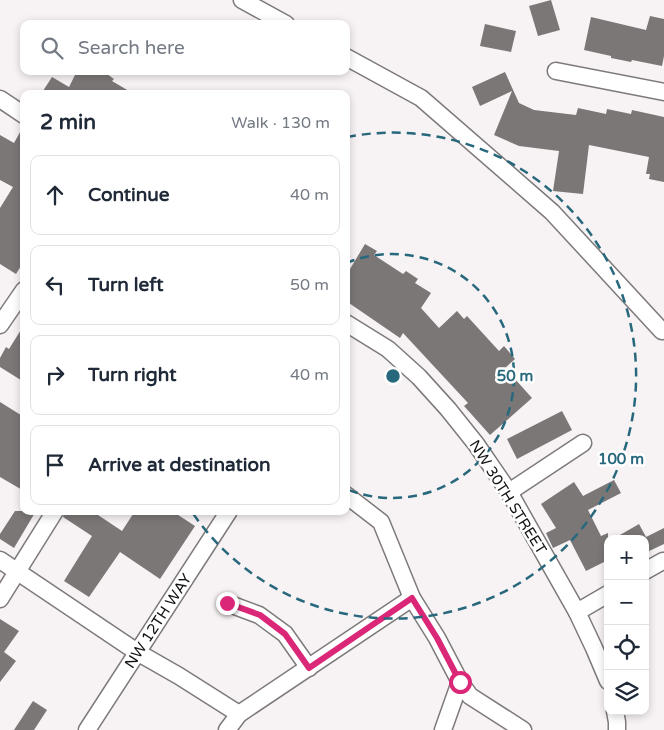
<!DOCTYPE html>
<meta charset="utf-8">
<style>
body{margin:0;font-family:"Varela Round",sans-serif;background:#f2f2f3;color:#1f2937}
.controls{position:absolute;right:15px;bottom:15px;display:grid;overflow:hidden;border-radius:10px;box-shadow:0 2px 8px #0003}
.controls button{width:45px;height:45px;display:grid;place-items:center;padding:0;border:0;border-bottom:1px solid #e0e1e3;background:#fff;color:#1f2937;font:25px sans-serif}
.stop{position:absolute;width:15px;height:15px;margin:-11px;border:4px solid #db2777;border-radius:50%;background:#fff}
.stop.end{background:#db2777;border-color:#fff;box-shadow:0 1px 5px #0008}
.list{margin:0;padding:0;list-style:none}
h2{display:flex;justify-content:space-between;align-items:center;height:65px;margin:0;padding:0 20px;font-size:21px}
h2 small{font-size:16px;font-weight:400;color:#747a83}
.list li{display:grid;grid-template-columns:32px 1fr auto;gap:15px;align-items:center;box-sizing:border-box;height:80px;margin:0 10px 10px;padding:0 10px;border:1px solid #e0e1e3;border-radius:10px}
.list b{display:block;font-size:19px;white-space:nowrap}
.list em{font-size:16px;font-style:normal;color:#747a83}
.icon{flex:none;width:28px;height:28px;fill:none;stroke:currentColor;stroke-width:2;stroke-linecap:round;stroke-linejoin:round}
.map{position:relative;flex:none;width:664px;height:730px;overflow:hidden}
.search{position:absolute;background:#fff;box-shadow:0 2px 8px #0003;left:20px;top:20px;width:330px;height:55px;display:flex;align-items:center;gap:12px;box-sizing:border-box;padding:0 18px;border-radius:10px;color:#747a83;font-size:19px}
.panel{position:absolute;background:#fff;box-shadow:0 2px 8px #0003;left:20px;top:90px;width:330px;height:425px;border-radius:10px}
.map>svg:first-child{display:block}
.building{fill:#7b7777}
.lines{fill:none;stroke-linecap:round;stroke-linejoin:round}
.street-casing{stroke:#7e7a7a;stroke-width:19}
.street{stroke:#fff;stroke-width:16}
.route{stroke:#db2777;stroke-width:6}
.ring{fill:none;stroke:#28687d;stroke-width:2.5;stroke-dasharray:9 6}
.labels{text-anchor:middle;stroke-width:5;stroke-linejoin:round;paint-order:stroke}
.street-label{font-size:15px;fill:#121111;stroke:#fff}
.centre{fill:#28687d;stroke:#fff;stroke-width:2.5}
.ring-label{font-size:15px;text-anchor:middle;font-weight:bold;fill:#28687d;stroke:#fff;stroke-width:5;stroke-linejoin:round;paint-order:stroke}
</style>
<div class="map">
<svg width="664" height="730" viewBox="0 0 664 730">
<rect width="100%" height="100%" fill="#f7f2f3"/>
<g class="building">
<polygon points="551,0 560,30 538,36 529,6"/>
<polygon points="650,16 664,19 664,56 662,66 632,60 631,62 611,58 611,56 584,50 591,17 646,30"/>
<polygon points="485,24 516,31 511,52 480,46"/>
<polygon points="77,71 103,71 114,79 112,81 134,94 41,94 52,77 69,87"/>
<polygon points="505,72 519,103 534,110 576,115 578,108 606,114 607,109 631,114 632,110 664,117 664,182 649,179 650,174 646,174 649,157 589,145 583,194 553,191 559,151 519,146 494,135 512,91 480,106 472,87"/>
<polygon points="24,125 24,261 16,274 0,264 0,208 13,187 0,180 0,135 14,143"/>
<polygon points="365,244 377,251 374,255 403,274 406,271 418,279 415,283 431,293 421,308 439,328 457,311 464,319 467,316 499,351 504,346 515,359 505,368 532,398 490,435 464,406 468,403 403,333 400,338 346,301 346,267 350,269"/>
<polygon points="24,325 24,382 0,367 0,358 6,347 9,349"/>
<polygon points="0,402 24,417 24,491 0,477"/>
<polygon points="562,411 572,430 517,459 507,439"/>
<polygon points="614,480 621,493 588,510 601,536 608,533 608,560 586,571 570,540 553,548 546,533 556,528 541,504 574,482 583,496"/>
<polygon points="15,511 36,511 14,548 0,539 0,534"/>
<polygon points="65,511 92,511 122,531 135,511 172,511 195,526 160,579 120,552 89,597 64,581 92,536 63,517"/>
<polygon points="639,524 646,537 664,528 664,544 645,553 645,539 613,539"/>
<polygon points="0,619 19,631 4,652 16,661 0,682"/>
<polygon points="33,701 47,710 34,730 14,730"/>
</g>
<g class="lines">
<g class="street-casing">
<g id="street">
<polyline points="242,0 286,24"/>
<polyline points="346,57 421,98 552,212 662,331"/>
<polyline points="556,71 664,92"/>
<polyline points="0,99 24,115"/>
<polyline points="346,323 388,349 419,377 448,409 476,444 509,492 577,612 594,648 608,681"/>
<polyline points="0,325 24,290"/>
<polyline points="509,492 583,443"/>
<polyline points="346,495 381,522 412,598 437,638 460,682 470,696 523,730"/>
<polyline points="0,560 137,652 179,676 239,714"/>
<polyline points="645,571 663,561"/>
<polyline points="0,599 55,511"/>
<polyline points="227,603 259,615 285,634 309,668"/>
<polyline points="577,612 608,594"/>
<polyline points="615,711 617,722 617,730"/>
<polyline points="87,730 229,511"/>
<polyline points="227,730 239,714 412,598"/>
<polyline points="443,730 460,682"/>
</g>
</g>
<use href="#street" class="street"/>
</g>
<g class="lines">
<polyline class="route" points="227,603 260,615 285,634 309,668 412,598 437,638 460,682"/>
</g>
<g class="ring">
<path d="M346 263A122 122 0 1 1 346 489"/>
<path d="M347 137A243 243 0 1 1 192 512"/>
</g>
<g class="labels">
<g class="street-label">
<text transform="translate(508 497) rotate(58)" y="5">NW 30TH STREET</text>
<text transform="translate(158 621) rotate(-57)" y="5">NW 12TH WAY</text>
</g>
</g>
<circle cx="393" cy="376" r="8" class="centre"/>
<g class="ring-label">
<text x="515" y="381">50 m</text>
<text x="621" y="464">100 m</text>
</g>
</svg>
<div class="controls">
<button>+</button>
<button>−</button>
<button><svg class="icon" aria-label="locate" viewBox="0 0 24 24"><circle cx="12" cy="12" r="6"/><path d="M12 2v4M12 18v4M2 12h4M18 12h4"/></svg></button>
<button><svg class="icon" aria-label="layers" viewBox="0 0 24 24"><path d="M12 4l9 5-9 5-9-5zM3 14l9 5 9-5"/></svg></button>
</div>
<div class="stop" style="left:460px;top:682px"></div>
<div class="stop end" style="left:227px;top:603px"></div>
<div class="search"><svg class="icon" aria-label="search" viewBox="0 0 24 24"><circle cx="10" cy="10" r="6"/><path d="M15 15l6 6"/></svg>Search here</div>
<section class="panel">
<h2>2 min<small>Walk · 130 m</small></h2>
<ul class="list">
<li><svg class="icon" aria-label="ahead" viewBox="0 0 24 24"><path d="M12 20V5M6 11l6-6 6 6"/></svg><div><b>Continue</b></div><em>40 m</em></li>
<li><svg class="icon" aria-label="left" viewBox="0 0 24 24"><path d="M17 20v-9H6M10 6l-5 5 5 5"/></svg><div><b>Turn left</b></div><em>50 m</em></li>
<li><svg class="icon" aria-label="right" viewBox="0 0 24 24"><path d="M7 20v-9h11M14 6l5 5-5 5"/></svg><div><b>Turn right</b></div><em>40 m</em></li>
<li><svg class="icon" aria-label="arrive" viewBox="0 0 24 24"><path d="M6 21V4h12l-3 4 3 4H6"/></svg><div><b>Arrive at destination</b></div></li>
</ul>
</section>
</div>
